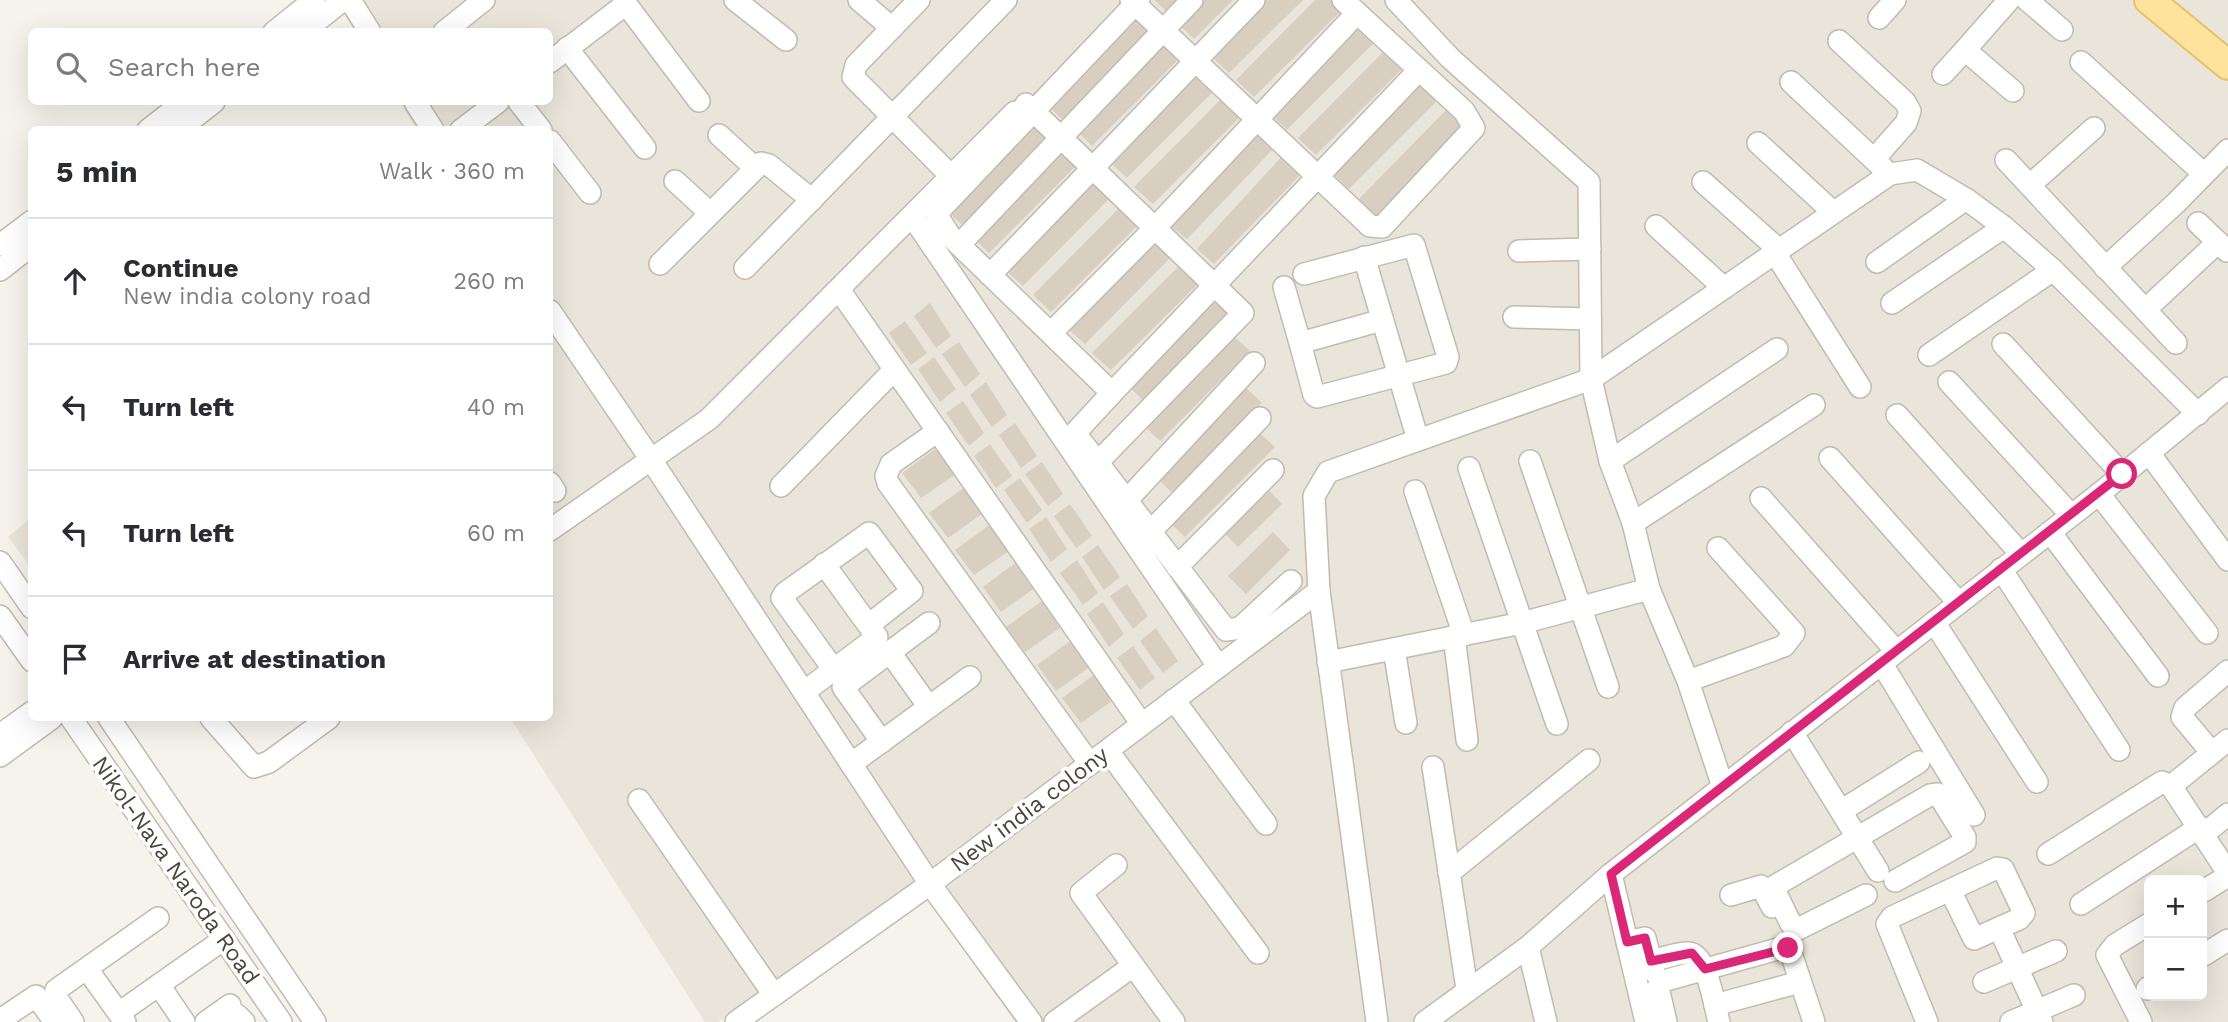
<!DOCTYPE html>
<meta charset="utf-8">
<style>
body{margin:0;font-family:"Work Sans",sans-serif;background:#f2f2f3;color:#2b2b33}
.controls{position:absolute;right:21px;bottom:21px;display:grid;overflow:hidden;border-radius:10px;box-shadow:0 7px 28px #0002}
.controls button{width:63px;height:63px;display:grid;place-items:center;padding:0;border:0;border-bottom:2px solid #e1e1e2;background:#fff;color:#2b2b33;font:35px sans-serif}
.stop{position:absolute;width:21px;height:21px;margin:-16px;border:5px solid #db2777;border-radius:50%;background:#fff}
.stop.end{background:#db2777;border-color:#fff;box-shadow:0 2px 7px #0008}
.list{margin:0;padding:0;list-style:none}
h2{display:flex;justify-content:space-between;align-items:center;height:91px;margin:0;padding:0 28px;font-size:30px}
h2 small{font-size:23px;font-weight:400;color:#7c7c81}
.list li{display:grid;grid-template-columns:46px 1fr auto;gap:21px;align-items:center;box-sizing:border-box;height:126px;padding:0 28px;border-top:2px solid #e1e1e2}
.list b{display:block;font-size:26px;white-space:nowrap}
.list p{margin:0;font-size:23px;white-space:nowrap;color:#7c7c81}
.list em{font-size:23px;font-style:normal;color:#7c7c81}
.icon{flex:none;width:38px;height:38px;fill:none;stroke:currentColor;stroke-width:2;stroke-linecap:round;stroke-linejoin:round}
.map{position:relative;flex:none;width:2228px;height:1022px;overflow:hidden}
.search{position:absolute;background:#fff;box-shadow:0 7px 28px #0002;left:28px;top:28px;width:525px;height:77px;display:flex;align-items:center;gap:18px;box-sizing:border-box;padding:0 24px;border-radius:10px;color:#7c7c81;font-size:26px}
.panel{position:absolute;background:#fff;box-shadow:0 7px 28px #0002;left:28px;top:126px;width:525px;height:595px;border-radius:10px}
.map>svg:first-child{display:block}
.residential{fill:#eae5da;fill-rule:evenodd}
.building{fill:#d8cfc1}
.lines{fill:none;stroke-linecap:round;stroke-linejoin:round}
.minor-casing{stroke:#c2bbae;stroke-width:24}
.major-casing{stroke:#e6c16a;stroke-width:32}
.minor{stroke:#fff;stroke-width:21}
.major{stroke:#ffe39c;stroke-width:28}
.route{stroke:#db2777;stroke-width:9}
.labels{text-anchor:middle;stroke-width:7;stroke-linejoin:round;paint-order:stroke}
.street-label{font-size:23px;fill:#4b4439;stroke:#fff}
</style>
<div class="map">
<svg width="2228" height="1022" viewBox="0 0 2228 1022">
<rect width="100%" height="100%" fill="#f6f3ec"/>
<g class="residential">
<path d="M335 0H2228V1022H1015L915 882 719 1022H705L510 718H550V130L417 129 399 102H550V32L355 31ZM2149 880H2202V996H2149Z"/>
<polygon points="31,518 31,567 8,537"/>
</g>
<g class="building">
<polygon points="1154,0 1179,0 1167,12"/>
<polygon points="1197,0 1233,0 1194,39 1176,22"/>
<polygon points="1266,0 1303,0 1229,73 1211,56"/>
<polygon points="1315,0 1336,0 1344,8 1254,97 1236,80"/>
<polygon points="1136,15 1155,32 1065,122 1047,105"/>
<polygon points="1358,23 1377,40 1287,130 1269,113"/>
<polygon points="1162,38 1182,56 1092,146 1074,128"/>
<polygon points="1387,48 1406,65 1316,155 1298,138"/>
<polygon points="1197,70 1217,88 1127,178 1109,161"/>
<polygon points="1420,81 1439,99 1349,189 1331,172"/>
<polygon points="1223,97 1242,115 1153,204 1134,187"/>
<polygon points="1447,109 1466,127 1376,217 1358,200"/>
<polygon points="1034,119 1053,136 963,226 945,209"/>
<polygon points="1256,129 1275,147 1187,239 1169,225"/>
<polygon points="1060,146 1079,163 989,253 971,236"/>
<polygon points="1284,154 1303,172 1214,264 1197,249"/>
<polygon points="1093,178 1112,196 1023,286 1004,269"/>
<polygon points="1122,205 1141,222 1051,312 1033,295"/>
<polygon points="1155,237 1174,254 1085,344 1066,327"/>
<polygon points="1182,263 1201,281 1111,370 1092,353"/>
<polygon points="1215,294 1234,311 1144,401 1126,384"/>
<polygon points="930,303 951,336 936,348 914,316"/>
<polygon points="905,321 927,353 911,365 889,333"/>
<polygon points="1231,334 1250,351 1160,441 1142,424"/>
<polygon points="959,342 980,374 965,387 942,354"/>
<polygon points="934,357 956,389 940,402 918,369"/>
<polygon points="986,382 1007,415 992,427 970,395"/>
<polygon points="1243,385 1262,403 1172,493 1154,475"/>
<polygon points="963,401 984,433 969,446 946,413"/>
<polygon points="1015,423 1037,456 1021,468 999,435"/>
<polygon points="1256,430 1275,447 1185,537 1167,520"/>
<polygon points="990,444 1012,476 996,488 974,456"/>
<polygon points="938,447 956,474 921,498 902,473"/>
<polygon points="1042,462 1063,494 1048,506 1025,474"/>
<polygon points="1020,478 1042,510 1027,523 1004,490"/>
<polygon points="1264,485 1282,504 1238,547 1220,529"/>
<polygon points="965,487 983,513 948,538 929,513"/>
<polygon points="1070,504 1092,536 1076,548 1054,516"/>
<polygon points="1046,517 1067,549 1051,562 1029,529"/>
<polygon points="991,524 1009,551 974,575 955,550"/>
<polygon points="1273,532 1290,550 1246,594 1228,576"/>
<polygon points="1098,545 1120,577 1104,590 1082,557"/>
<polygon points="1019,560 1036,587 1001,612 983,587"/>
<polygon points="1077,560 1098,593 1083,605 1060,573"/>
<polygon points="1127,584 1148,616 1133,629 1110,596"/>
<polygon points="1042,601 1060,628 1025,652 1006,627"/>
<polygon points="1103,602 1124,634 1109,647 1087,614"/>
<polygon points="1156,628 1178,661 1163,673 1140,641"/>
<polygon points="1073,639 1091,666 1056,691 1037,665"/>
<polygon points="1133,646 1155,678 1140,690 1117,658"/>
<polygon points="1098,672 1116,698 1081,723 1062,698"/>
</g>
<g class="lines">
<g class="minor-casing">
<g id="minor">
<polyline points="350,0 370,32"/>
<polyline points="735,0 786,40"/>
<polyline points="859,0 892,28"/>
<polyline points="919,0 856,65 853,77 951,176"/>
<polyline points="1131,0 1370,226 1382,227 1474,128 1464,111 1343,0"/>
<polyline points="1139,0 936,214 950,236 1112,393 1075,433 1226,630 1240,628 1291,581"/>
<polyline points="1396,0 1450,58 1589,182 1591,379 1610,461 1633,523 1649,589 1688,681 1723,787"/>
<polyline points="2009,0 1965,50 2013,91"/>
<polyline points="2027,0 2062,30"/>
<polyline points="1879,18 1895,0"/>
<polyline points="274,32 314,0"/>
<polyline points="303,32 343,0"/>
<polyline points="444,32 484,0"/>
<polyline points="1839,41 1905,102 1910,111 1906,123 1874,159"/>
<polyline points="567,48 645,148"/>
<polyline points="550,62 626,4 699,101"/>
<polyline points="2081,62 2204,174"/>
<polyline points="1943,74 1965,50"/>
<polyline points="1791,82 1883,168"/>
<polyline points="415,102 433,130"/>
<polyline points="519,102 541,130"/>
<polyline points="1026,104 1243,313 1098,462"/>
<polyline points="148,130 184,102"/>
<polyline points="178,130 214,102"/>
<polyline points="461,130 498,102"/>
<polyline points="719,135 754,167"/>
<polyline points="550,141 590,193"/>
<polyline points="1758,143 1833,212"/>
<polyline points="2006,160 2176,343"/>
<polyline points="675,181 710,213"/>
<polyline points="1703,182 1779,250"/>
<polyline points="2030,185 2094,128"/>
<polyline points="912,216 1218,666"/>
<polyline points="2198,223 2227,251"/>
<polyline points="1656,226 1724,288"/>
<polyline points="0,245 32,221"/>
<polyline points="959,245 1192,0"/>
<polyline points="1519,251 1590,249"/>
<polyline points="1775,253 1860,387"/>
<polyline points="1364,257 1418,440"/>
<polyline points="1877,262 1966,199"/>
<polyline points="660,264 761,163 769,165 812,200"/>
<polyline points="745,268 1006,0"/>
<polyline points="2105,268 2176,203 2228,150"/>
<polyline points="0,270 32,245"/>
<polyline points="1304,274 1414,245 1448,357 1446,363 1317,397 1314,395 1300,343 1382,320"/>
<polyline points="990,275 1254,0"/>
<polyline points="1284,287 1300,343"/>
<polyline points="840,291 1141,723"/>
<polyline points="1892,303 2004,227"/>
<polyline points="2145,310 2218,242"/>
<polyline points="550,311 652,461 930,884 1031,1022"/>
<polyline points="1514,317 1590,319"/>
<polyline points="1051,333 1155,228 1357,13"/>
<polyline points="2003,344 2122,474"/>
<polyline points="1929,355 2053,270"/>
<polyline points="1949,382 2071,515"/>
<polyline points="1112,393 1418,71"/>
<polyline points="1897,415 2021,554"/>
<polyline points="938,431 891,464 886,476 888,483 1090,764"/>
<polyline points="2149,453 2228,560"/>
<polyline points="1830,458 1959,603"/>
<polyline points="1530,461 1608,687"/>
<polyline points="1610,461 1777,349"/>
<polyline points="1469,468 1557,724"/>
<polyline points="550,483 555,491"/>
<polyline points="781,486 894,370"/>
<polyline points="1415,491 1464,635"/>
<polyline points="2099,494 2207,633"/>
<polyline points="1761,498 1896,651"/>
<polyline points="1126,501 1254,363"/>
<polyline points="1633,523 1814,405"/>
<polyline points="550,530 709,419 1015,112"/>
<polyline points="1150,532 1260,418"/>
<polyline points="2050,532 2158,676"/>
<polyline points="0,562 32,608"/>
<polyline points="1177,567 1273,470"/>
<polyline points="2001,569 2119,750"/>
<polyline points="0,616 32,661"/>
<polyline points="1934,622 2037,782"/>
<polyline points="1454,636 1467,740"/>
<polyline points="1394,649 1406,723"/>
<polyline points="889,651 929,707"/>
<polyline points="1328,662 1522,623 1649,589"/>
<polyline points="1882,664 1974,815"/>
<polyline points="834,670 782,598 785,593 869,533 912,591 870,624"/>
<polyline points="1688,681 1784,646 1794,633 1718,548"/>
<polyline points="804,692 877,637 824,564"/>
<polyline points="1174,700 1266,824"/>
<polyline points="71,718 281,1022"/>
<polyline points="109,718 315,1022"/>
<polyline points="211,718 254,767 269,762 329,718"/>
<polyline points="1792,732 1878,871"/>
<polyline points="0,735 32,712"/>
<polyline points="882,742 843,687 929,623"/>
<polyline points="1108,751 1258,953"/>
<polyline points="2212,753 2182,717 2185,708 2228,671"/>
<polyline points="0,756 52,718"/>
<polyline points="851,764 970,677"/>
<polyline points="1433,767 1467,989"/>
<polyline points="2171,786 2228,740"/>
<polyline points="639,800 774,995"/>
<polyline points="1841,811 1919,762"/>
<polyline points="2204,834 2228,814"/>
<polyline points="2048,854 2162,782 2171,786 2228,873"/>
<polyline points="1116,865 1081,893 1174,1022"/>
<polyline points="1449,873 1589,760"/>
<polyline points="1611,874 1646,1022"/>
<polyline points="2202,892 2228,876"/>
<polyline points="1731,895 1761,886 1772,907"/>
<polyline points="1866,895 1798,929 1791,924 1773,887 1930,795 1938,794 1965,837 1965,842 1895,881"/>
<polyline points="2081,904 2200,827"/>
<polyline points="1999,928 2042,1022"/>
<polyline points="1627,942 1645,938 1654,972"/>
<polyline points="1528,947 1546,1022"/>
<polyline points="2202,956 2228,940"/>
<path d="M1651 961C1662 959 1678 952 1689 953 1707 954 1715 1008 1719 1022"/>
<polyline points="87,969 125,1022"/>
<polyline points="1984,982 2056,951"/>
<polyline points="159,985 184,1022"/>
<polyline points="2147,989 2149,987"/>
<polyline points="1715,1005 1800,982"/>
<polyline points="119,1013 224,939"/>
<polyline points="0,1020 36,996 55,1022"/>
<polyline points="73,1022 56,997 56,990 158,918"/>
<polyline points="206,1022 230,1005"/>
<polyline points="224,1022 237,1015 244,1022"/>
<polyline points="736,1022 930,884 1319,591"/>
<polyline points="1055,1022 1133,966"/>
<polyline points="1377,1022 1319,591 1314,496 1328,472 1591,379 1890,174 1917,170 1966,199 2004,227 2053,270 2198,414"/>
<polyline points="1425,1022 1528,947 1611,874 2099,494 2228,388"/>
<polyline points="1666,1022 1658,987 1663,981 1785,947 1790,950 1814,1022"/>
<polyline points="1927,1022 1887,924 1892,917 1997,868 2003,869 2024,913 2019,919 1974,939 1950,890"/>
<polyline points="2011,1022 2074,995"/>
<polyline points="2141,1022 2107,955 2115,945 2149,924"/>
</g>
</g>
<g class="major-casing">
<polyline id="major" points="2149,0 2228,65"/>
</g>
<use href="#minor" class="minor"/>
<use href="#major" class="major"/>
</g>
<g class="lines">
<polyline class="route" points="1788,948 1705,969 1692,953 1651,961 1645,938 1627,942 1611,874 2122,474"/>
</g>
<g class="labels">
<g class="street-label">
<text transform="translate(1029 809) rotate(-37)" y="8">New india colony</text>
<text transform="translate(176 870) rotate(55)" y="8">Nikol-Nava Naroda Road</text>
</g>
</g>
</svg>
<div class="controls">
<button>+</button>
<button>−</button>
</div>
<div class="stop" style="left:2122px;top:474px"></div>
<div class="stop end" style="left:1788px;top:948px"></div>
<div class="search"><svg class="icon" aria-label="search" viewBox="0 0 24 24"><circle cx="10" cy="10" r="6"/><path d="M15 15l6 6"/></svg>Search here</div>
<section class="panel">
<h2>5 min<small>Walk · 360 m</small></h2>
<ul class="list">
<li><svg class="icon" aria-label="ahead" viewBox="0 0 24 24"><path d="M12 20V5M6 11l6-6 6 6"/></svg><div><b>Continue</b><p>New india colony road</p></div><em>260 m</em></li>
<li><svg class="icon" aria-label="left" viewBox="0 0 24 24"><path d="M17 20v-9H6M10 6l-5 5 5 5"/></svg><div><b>Turn left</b></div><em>40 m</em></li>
<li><svg class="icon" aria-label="left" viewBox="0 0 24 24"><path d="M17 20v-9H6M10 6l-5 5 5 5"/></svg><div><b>Turn left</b></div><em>60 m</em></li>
<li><svg class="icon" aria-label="arrive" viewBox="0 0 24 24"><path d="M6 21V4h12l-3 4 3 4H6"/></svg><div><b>Arrive at destination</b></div></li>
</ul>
</section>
</div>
